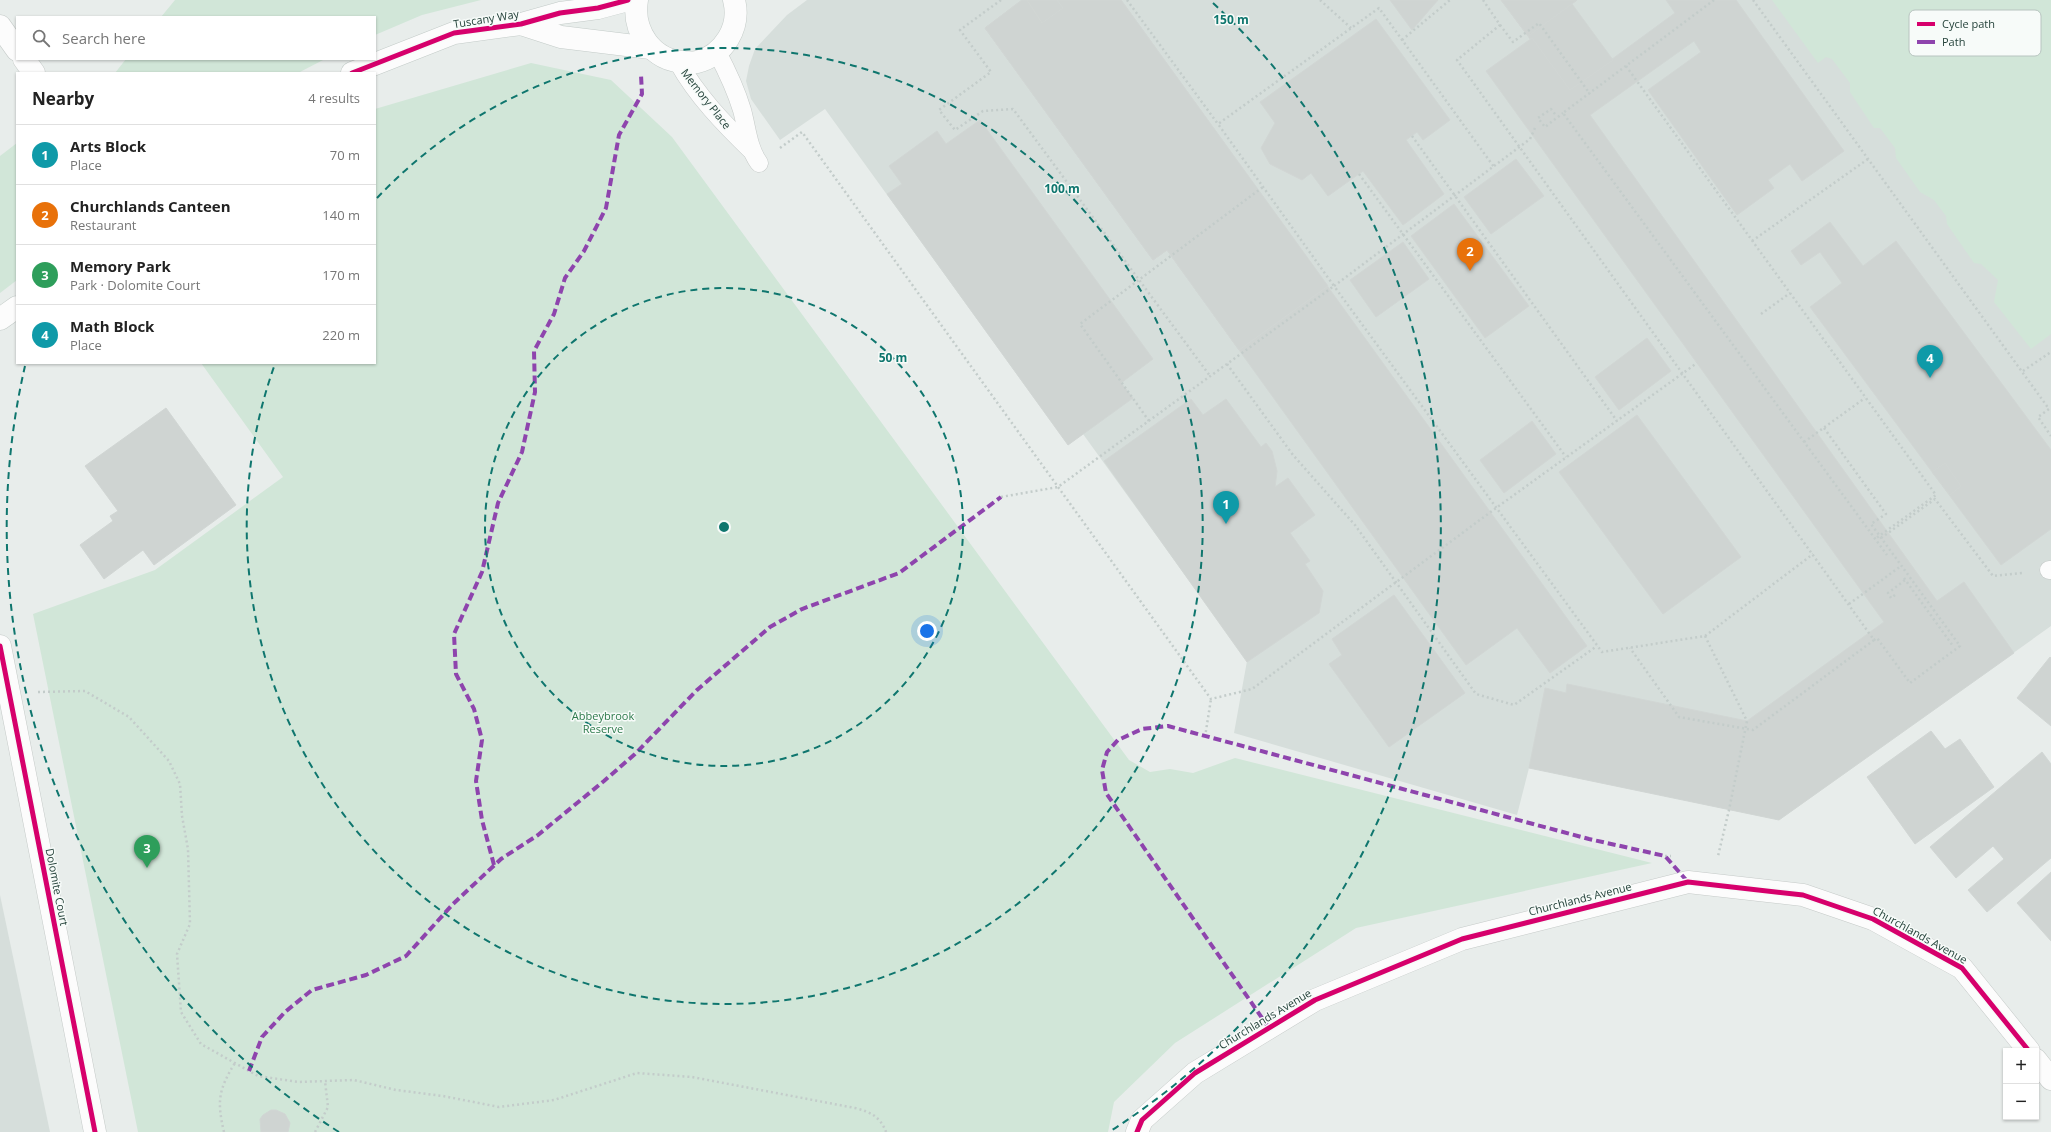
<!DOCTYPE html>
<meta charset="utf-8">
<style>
body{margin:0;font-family:"Open Sans",sans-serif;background:#f6f6f6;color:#222}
.controls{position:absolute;right:12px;bottom:12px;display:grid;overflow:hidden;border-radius:0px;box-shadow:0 1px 3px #0004}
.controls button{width:36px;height:36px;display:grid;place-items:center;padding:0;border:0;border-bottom:1px solid #e0e0e0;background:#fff;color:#222;font:20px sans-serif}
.you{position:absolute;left:927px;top:631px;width:14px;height:14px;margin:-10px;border:3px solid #fff;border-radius:50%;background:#1a73e8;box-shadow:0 0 0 6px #1a73e833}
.badge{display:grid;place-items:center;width:26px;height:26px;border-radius:50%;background:#697e78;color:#fff;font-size:13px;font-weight:700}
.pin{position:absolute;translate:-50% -33px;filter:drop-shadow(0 1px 2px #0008)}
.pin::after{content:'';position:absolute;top:21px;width:14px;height:12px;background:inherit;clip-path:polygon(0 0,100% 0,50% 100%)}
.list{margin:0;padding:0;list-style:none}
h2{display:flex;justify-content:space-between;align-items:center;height:52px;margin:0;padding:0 16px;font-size:17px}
h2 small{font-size:13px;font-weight:400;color:#767676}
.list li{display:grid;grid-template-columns:26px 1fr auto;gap:12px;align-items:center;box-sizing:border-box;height:60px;padding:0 16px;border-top:1px solid #e0e0e0}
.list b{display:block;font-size:15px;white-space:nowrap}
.list p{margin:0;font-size:13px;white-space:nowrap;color:#767676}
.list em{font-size:13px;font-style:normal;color:#767676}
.icon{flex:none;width:22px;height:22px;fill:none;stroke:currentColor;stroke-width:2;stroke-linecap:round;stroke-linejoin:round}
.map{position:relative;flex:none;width:2051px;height:1132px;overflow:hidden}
.search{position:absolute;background:#fff;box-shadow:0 1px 3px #0004;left:16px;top:16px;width:360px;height:44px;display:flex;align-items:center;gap:10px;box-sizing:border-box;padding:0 14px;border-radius:0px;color:#767676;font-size:15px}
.panel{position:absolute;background:#fff;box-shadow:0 1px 3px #0004;left:16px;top:72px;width:360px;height:292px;border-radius:0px}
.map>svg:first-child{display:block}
.built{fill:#d6dedb}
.green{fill:#d1e6d8}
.building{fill:#cfd4d2;stroke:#d1d6d4}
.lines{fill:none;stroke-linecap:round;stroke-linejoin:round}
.lane-casing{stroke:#c5cac8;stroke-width:19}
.street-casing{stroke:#c5cac8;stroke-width:23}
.secondary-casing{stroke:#c3cbc8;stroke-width:23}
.path{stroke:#c3ccca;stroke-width:2.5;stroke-dasharray:2 3;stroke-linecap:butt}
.lane{stroke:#fcfcfc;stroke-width:18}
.street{stroke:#fcfcfc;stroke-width:22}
.secondary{stroke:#fcfcfc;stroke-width:22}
.quiet{stroke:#8e44ad;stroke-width:4;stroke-dasharray:8 4;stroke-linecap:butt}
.cycleway-casing{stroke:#f7fbf9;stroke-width:8}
.cycleway{stroke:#d6006c;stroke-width:5}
.ring{fill:none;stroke:#0f766e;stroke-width:2;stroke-dasharray:7 5}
.labels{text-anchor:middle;stroke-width:3;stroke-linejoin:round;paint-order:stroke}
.street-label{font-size:11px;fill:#24423a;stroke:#f7fbf9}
.park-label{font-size:11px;fill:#2d7a4b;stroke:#f7fbf9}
.key{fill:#f7fbf9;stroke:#b8c4c0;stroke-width:1}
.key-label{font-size:11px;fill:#24423a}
.centre{fill:#0f766e;stroke:#f7fbf9;stroke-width:2}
.ring-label{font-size:12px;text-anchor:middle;font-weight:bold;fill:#0f766e;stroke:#f7fbf9;stroke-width:3;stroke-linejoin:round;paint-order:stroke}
</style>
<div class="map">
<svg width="2051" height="1132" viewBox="0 0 2051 1132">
<rect width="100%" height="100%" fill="#e8edeb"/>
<g class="built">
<polygon points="807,0 2051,0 2051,626 1779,820 1529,768 1517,815 1234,733 1247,661 1083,434 1068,445 825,109 780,140 751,99 746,81 749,66 755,49 787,15"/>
<polygon points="0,895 50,1132 0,1132"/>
</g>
<g class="green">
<polygon points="175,0 481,0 422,15 375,35 375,17 161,17"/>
<polygon points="1772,0 2051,0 2051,334 2031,349 1994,302 1998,280 1981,264 1974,263 1947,224 1946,216 1934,200 1920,192 1896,158 1895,148 1880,128 1874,128 1850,92 1850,83 1832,59 1826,57 1818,63"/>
<polygon points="126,59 325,59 298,73 115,73"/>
<polygon points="531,63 611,80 672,137 1129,760 1150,772 1170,769 1193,773 1235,758 1652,863 1356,928 1175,1043 1114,1102 1108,1132 138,1132 33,614 155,570 283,477 201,363 375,363 375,109"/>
<polygon points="17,143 17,280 0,293 0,156"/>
</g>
<g class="building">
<polygon points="1022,0 1121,0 1587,646 1550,673 1517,628 1466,665 1167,250 1153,260 985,28"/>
<polygon points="1022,0 1027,0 1042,23 1063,8 1057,0 1121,0 1328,286 1239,350 1167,250 1153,260 985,28"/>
<polygon points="1390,0 1438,0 1412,30"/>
<polygon points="1501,0 1577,0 1528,36"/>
<polygon points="1501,0 1577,0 1528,36"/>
<polygon points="1666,0 1736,0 1844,151 1802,181 1790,164 1768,180 1774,188 1737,215 1648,90 1701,52 1694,41 1590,115 1937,601 1964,582 2014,653 1779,820 1529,768 1545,688 1566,693 1567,684 1747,721 1884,622 1486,71 1532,38 1570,90 1675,13"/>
<polygon points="1572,4 1613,60 1570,90 1532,38 1530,39 1528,36"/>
<polygon points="1376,19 1450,120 1423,140 1417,132 1406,140 1444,194 1403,225 1363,171 1328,196 1311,173 1302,180 1270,164 1261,148 1275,123 1260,102"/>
<polygon points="980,120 1153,359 1121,383 1133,398 1068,445 887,194 902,184 889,166 937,131 946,144"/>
<polygon points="1516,159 1544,196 1491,234 1464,197"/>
<polygon points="1454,204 1529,306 1485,338 1411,236"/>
<polygon points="1830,222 1863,266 1896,241 2051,450 2051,529 2001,565 1810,307 1842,283 1820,252 1801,265 1791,251"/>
<polygon points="1403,242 1429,279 1376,317 1350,280"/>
<polygon points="1647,338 1671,371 1619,410 1595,377"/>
<polygon points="1191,399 1203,415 1226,399 1261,447 1266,443 1272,451 1277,471 1275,487 1288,478 1315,515 1290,533 1310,561 1305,564 1323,591 1319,613 1247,662 1104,461"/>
<polygon points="166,408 236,505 154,565 143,550 104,579 80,545 113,521 110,516 118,511 85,466"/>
<polygon points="1637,415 1741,557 1663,614 1559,472"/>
<polygon points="1532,421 1556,454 1504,493 1480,460"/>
<polygon points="1945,463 1961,486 1950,495 1932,472"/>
<polygon points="1394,595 1465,693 1389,747 1329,664 1342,655 1332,639"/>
<polygon points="2050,657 2051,658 2051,726 2017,698"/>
<polygon points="1931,731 1945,749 1960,739 1994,787 1915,844 1867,777"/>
<polygon points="2042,752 2051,764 2051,858 1987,912 1968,890 2004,859 1993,846 1956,878 1930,847"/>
<polygon points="2051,872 2051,941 2017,903"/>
<polygon points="271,1110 276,1110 285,1114 290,1123 288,1132 261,1132 260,1119 263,1115"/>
</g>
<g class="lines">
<g class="lane-casing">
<g id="lane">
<path d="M717 52C727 71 736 90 742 110 747 128 748 148 759 163"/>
<path d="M678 62C697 96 724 124 752 151"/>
<polyline points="2049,570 2051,570"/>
</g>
</g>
<g class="street-casing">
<g id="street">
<polyline points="0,26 17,50"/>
<polyline points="24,59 34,73"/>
<polyline points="0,646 95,1132"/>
<polyline points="2036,1060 2051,1079"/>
<polyline points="1137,1132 1142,1120 1195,1073 1315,1000 1462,939 1688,882 1803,895 1873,919 1962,968 2029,1051"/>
</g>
</g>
<g class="secondary-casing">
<g id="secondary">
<path d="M637 0C632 31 652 61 685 62 688 62 693 63 697 62 724 55 741 27 734 0"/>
<polyline points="521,24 561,37 651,48"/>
<polyline points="352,73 454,33 521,24 560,13 598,8 628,0"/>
<polyline points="0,319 17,307"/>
</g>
</g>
<g class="path">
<polyline points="1001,0 960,30 991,72 939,110 955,130 983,111 1013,109 1210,376"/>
<polyline points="1127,0 1218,124"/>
<polyline points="1320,0 1351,28"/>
<polyline points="1483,0 1500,25 1457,60 1874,640 1753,730 1679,717 1630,648"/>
<polyline points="1714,0 1563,113 1887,555"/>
<polyline points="1753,0 2049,409 2038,417 2051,436"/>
<polyline points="1500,25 1513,42 1539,23 1590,94"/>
<polyline points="1402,40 1450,0"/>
<polyline points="1626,66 1936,495 1875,539"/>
<polyline points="1555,114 1551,109 1538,118 1545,127 1563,113"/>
<polyline points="1535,128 1530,139 1334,286 1602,652 1705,636 1813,554"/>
<polyline points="1412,136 1617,421"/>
<polyline points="780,148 802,132 1211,699 1252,689 1496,508 1697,363"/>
<polyline points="1359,174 1566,457"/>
<polyline points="1752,241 1868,159"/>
<polyline points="1761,314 1790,293"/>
<polyline points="1227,364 1293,455 1355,525 1476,694 1514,705 1597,646"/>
<polyline points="2023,371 2051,352"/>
<polyline points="1149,421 1080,324 1263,187"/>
<polyline points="1824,428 1886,514 1871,524 1960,646 1910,683 1877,638 1874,640"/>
<polyline points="1804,442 1865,398"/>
<polyline points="1001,497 1058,487 1334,286 1218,124 1379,8 1494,167"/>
<polyline points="1881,538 1935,499 1993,576 2023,573"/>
<polyline points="1904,578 1953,646"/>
<polyline points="1895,595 1891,598 1888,593 1905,580"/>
<polyline points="1849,604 1901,566"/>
<polyline points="1705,636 1747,721 1729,810 1718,856"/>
<path d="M38 692 85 691 129 717 169 761 180 784 182 816 188 849 190 924 177 954 181 1012 201 1044 258 1076 298 1082 354 1080 396 1090 443 1096 499 1107 554 1100 637 1073 692 1077 855 1108C870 1112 880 1116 886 1132"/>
<polyline points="1205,737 1211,699"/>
<polyline points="1665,856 1671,856"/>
<path d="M224 1132C217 1102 218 1090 235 1063"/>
<polyline points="315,1132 328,1107 325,1081"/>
</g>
<use href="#lane" class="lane"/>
<use href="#street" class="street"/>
<use href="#secondary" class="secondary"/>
<g class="quiet">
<polyline points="494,865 482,820 476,781 482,740 474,709 456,674 454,634 482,572 498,503 522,452 535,392 534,351 554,314 565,278 584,251 606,208 619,135 642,94 641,75"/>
<polyline points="1269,1028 1106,793 1102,770 1107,752 1118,740 1142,729 1168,726 1589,839 1665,856 1688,882"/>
<polyline points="249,1071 262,1037 285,1012 312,990 366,975 406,956 453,904 501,859 538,835 604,781 635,754 697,690 770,627 802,609 899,573 1001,497"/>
</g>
<g class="cycleway-casing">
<g id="cycleway">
<polyline points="352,73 454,33 521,24 560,13 598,8 628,0"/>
<polyline points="0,646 95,1132"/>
<polyline points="1137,1132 1142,1120 1195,1073 1315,1000 1462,939 1688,882 1803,895 1873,919 1962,968 2029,1051"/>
</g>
</g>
<use href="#cycleway" class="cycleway"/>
</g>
<g class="ring">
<circle cx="724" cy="527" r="239"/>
<path d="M377 198A478 478 0 1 1 275 364"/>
<path d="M339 1132A717 717 0 0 1 25 366M1213 3A717 717 0 0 1 1109 1132"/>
</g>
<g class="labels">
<g class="street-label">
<text transform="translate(486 19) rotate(-9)" y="4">Tuscany Way</text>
<text transform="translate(706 99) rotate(52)" y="4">Memory Place</text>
<text transform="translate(57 887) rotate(79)" y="4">Dolomite Court</text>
<text transform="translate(1580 899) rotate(-14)" y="4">Churchlands Avenue</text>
<text transform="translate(1920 935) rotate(29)" y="4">Churchlands Avenue</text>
<text transform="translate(1265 1019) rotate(-31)" y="4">Churchlands Avenue</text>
</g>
<g class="park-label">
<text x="603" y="720">Abbeybrook<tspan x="603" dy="13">Reserve</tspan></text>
</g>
</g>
<rect x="1909" y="10" width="132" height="46" rx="6" class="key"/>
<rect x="1917" y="22" width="18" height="4" fill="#d6006c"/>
<rect x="1917" y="40" width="18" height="4" fill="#8e44ad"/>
<g class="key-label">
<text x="1942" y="28">Cycle path</text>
<text x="1942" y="46">Path</text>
</g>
<circle cx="724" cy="527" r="6" class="centre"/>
<g class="ring-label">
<text x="1231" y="24">150 m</text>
<text x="1062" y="193">100 m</text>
<text x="893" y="362">50 m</text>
</g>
</svg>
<div class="controls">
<button>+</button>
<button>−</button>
</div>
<div class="you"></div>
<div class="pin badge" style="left:1226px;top:524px;background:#0f9aa8">1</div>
<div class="pin badge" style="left:1470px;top:271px;background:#e8710a">2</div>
<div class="pin badge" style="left:147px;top:868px;background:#2e9e5b">3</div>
<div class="pin badge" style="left:1930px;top:378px;background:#0f9aa8">4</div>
<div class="search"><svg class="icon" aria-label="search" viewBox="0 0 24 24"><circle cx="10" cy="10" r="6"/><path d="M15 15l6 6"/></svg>Search here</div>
<section class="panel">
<h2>Nearby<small>4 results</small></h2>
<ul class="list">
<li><span class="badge" style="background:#0f9aa8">1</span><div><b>Arts Block</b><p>Place</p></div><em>70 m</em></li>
<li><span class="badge" style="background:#e8710a">2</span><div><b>Churchlands Canteen</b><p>Restaurant</p></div><em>140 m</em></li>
<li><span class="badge" style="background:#2e9e5b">3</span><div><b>Memory Park</b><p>Park · Dolomite Court</p></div><em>170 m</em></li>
<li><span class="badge" style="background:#0f9aa8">4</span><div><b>Math Block</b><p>Place</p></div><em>220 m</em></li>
</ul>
</section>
</div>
